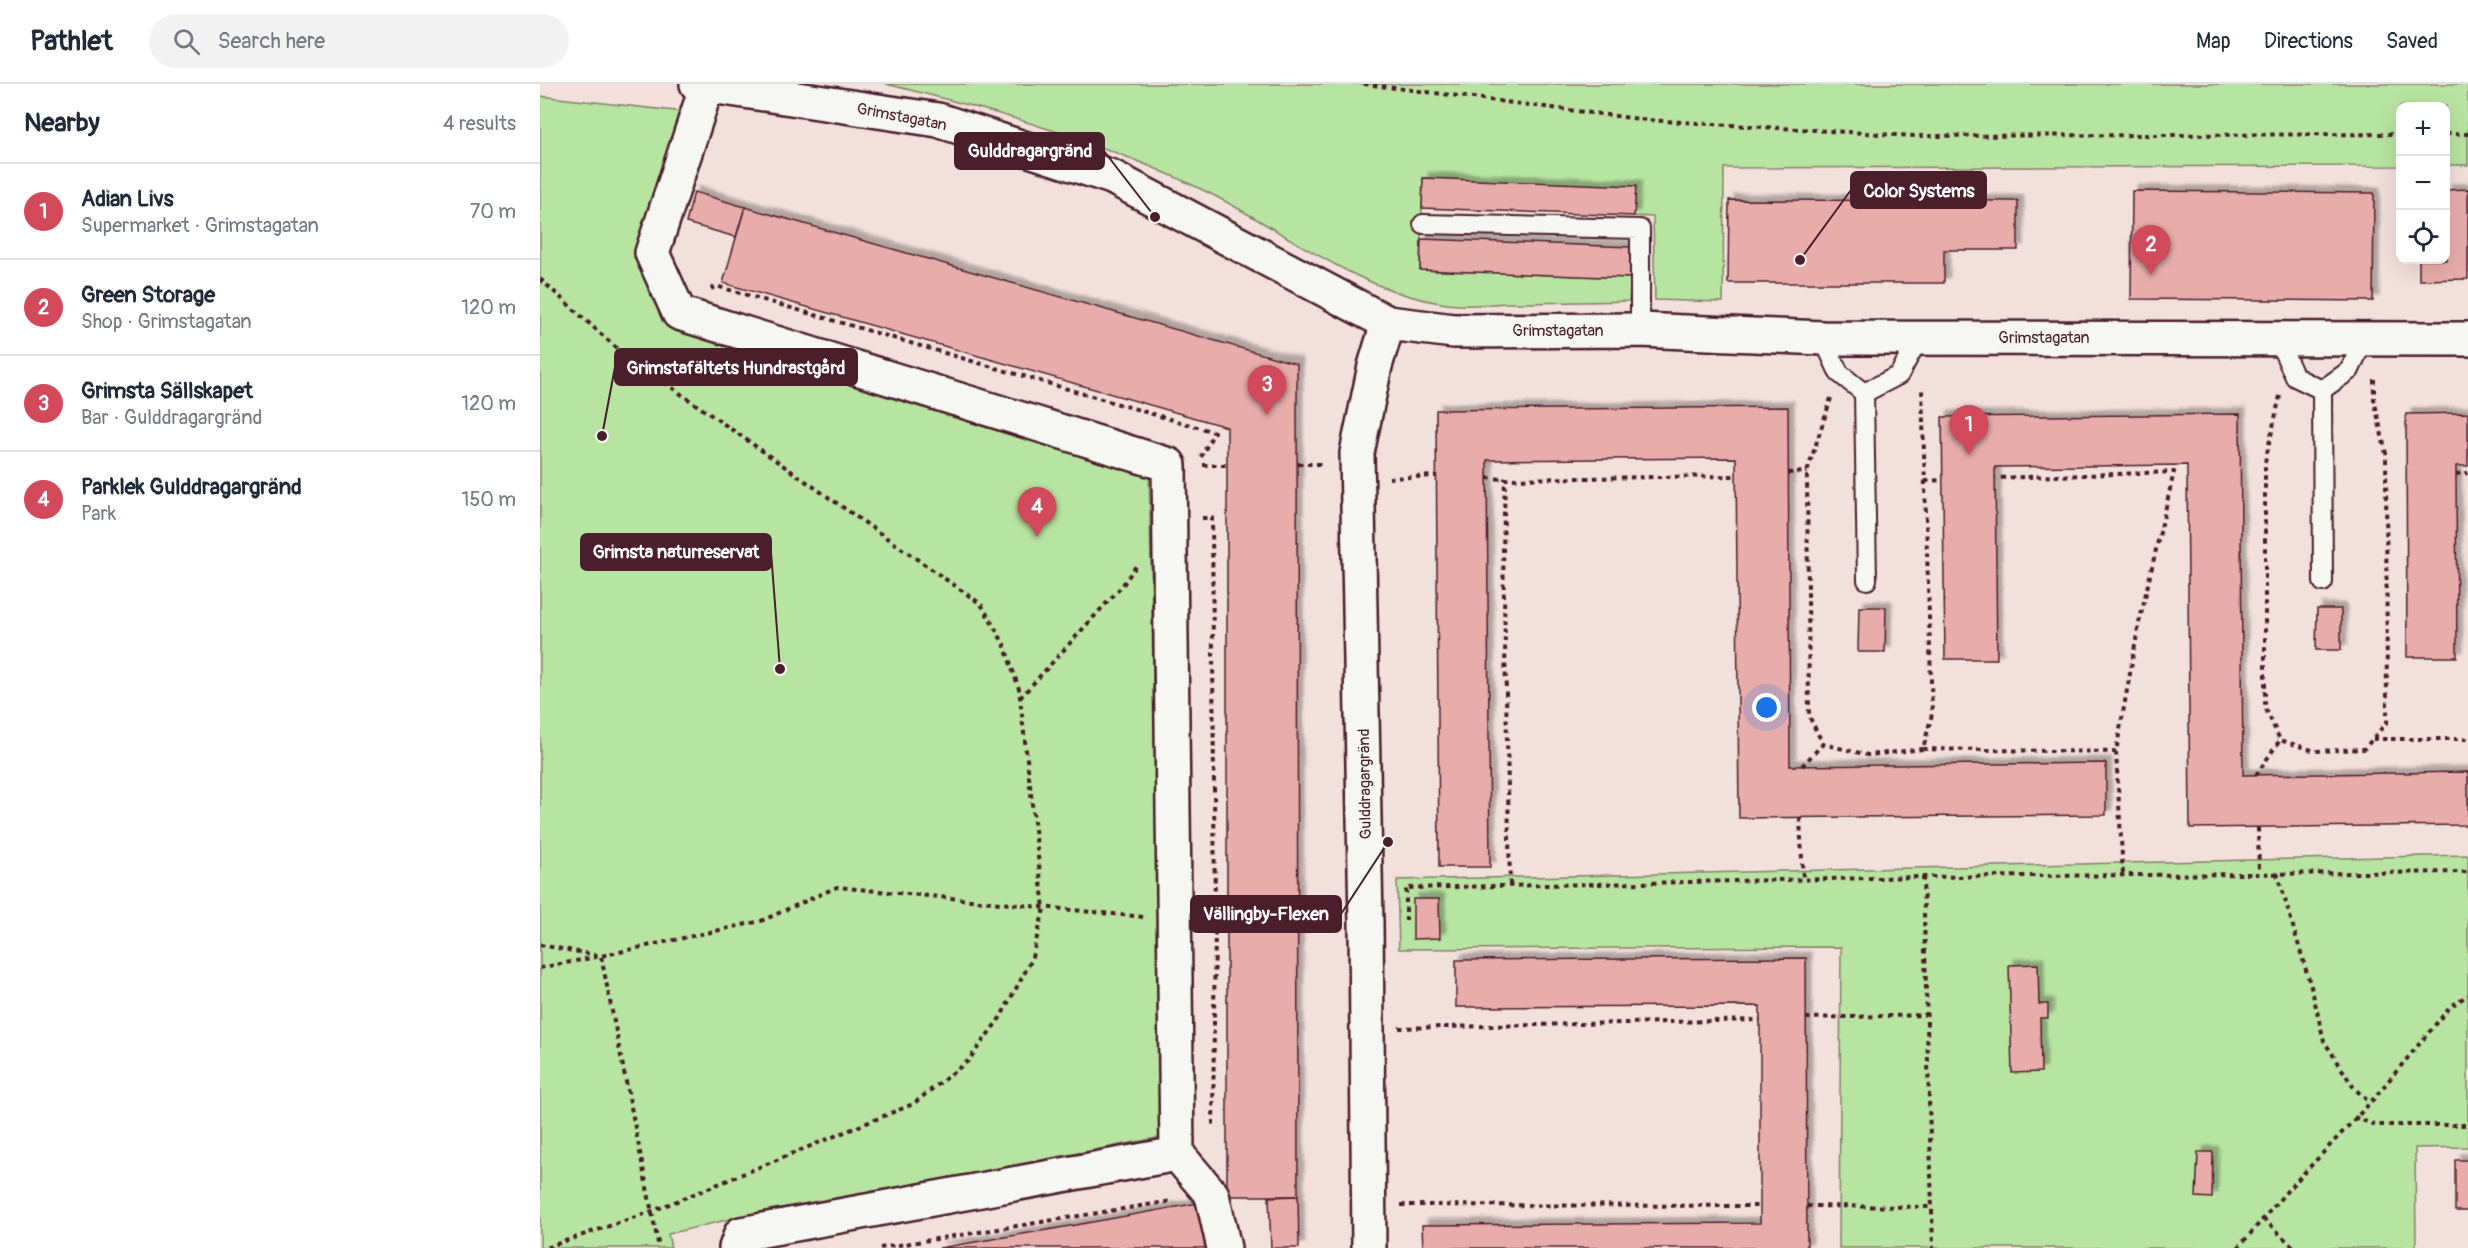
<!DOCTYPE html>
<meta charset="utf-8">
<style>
body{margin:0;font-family:Pangolin,sans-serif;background:#f2f2f3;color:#1f2937}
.controls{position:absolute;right:18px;top:18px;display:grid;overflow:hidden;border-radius:12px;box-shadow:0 6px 24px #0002}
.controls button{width:54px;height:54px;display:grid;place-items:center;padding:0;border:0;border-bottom:2px solid #e0e1e3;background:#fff;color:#1f2937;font:30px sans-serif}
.you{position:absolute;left:1227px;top:624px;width:21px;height:21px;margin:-15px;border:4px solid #fff;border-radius:50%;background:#1a73e8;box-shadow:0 0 0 9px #1a73e833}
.badge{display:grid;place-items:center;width:39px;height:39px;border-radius:50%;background:#d1495b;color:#fff;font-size:20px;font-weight:700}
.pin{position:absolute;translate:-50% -50px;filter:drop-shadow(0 2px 3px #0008)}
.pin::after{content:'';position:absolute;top:32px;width:21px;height:18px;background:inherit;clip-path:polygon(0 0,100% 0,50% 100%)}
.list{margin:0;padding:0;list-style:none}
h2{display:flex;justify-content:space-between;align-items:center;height:78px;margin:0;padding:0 24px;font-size:26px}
h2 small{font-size:20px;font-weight:400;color:#747a83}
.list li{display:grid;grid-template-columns:39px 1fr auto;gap:18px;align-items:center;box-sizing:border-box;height:96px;padding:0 24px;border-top:2px solid #e0e1e3}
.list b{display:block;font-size:22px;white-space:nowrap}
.list p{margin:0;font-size:20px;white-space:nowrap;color:#747a83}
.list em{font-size:20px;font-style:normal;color:#747a83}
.icon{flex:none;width:33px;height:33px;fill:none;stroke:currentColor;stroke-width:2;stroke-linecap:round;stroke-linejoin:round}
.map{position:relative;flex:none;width:1928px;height:1164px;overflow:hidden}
header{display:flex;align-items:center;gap:36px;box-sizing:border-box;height:84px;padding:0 30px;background:#fff;border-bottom:2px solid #e0e1e3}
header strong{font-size:28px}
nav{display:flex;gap:33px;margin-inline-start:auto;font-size:21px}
.search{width:420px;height:54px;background:#f2f2f3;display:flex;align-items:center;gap:15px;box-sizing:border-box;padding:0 21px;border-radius:33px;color:#747a83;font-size:22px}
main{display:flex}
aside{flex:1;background:#fff}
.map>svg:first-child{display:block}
.green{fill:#b8e4a1;stroke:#818266;stroke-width:1.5}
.building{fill:#e8adaa;stroke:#4a1f2b;stroke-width:1.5;filter:url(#shadow)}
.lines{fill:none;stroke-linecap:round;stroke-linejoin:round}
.service-casing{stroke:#4a1f2b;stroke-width:22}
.minor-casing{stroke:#4a1f2b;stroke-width:38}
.path{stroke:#4a1f2b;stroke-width:4;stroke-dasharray:4.5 4.5;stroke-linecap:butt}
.service{stroke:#f6f6f2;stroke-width:18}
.minor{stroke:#f6f6f2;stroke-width:33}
.labels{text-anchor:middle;stroke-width:4.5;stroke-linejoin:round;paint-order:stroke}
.street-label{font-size:16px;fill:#4a1f2b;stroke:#f6f6f2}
.leader{fill:none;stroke:#4a1f2b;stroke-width:2}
.callout-dot{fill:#4a1f2b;stroke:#f6f6f2;stroke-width:2}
.callout{fill:#4a1f2b;stroke:#4a1f2b;stroke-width:2}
.callout-label{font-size:18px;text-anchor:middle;font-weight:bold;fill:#fff}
</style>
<header>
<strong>Pathlet</strong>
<div class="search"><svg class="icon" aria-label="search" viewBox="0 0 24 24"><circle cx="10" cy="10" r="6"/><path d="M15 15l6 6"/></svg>Search here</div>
<nav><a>Map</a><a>Directions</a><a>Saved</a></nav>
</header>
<main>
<aside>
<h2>Nearby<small>4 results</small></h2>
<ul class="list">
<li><span class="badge">1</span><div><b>Adian Livs</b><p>Supermarket · Grimstagatan</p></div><em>70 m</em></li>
<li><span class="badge">2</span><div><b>Green Storage</b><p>Shop · Grimstagatan</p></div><em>120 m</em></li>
<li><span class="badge">3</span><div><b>Grimsta Sällskapet</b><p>Bar · Gulddragargränd</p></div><em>120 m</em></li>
<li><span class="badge">4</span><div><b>Parklek Gulddragargränd</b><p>Park</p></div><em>150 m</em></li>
</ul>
</aside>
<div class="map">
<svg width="1928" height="1164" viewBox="0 0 1928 1164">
<defs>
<filter id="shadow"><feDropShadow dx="5.5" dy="-5.5" stdDeviation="1.5" flood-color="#0004"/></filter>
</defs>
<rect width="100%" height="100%" fill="#f2e0dc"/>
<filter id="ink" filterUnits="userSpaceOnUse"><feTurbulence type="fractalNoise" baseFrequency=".0167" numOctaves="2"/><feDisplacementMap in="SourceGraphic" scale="12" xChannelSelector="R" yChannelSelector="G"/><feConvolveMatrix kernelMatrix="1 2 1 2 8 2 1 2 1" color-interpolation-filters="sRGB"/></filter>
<g filter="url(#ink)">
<g class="green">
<path d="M346 0H1928V81H1906V22H1860V82L1184 84 1183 218 1115 216 1113 133 1094 132 1095 103 883 94 880 186 1091 194 1089 217C1048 218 1007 219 966 219 947 220 926 223 907 220 818 208 749 149 671 110 568 59 457 27 346 0Z"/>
<polygon points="0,12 153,29 109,181 127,225 609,383 622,1053 186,1136 128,1150 131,1164 0,1164"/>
<polygon points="1928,771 1928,1063 1875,1064 1876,1164 1299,1164 1301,863 859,865 857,796"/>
</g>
<g class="building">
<polygon points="883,94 1096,102 1094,132 882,124"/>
<polygon points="1928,105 1928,195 1879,196 1879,176 1906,176 1906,106"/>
<polygon points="1592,107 1834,109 1833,217 1591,215"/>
<polygon points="154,108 205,123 196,153 146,139"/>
<polygon points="1189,116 1478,117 1478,166 1404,166 1404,199 1188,199"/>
<polygon points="205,123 757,280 758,1112 687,1112 687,343 183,199"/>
<polygon points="881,155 1092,163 1091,194 880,186"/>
<polygon points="1248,323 1250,682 1566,679 1566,731 1199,734 1196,374 947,376 950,783 899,783 896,326"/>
<polygon points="1928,329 1928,382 1916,382 1917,573 1867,573 1866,330"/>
<polygon points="1700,330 1703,691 1928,688 1928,741 1650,744 1647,381 1455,383 1457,575 1405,575 1402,333"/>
<polygon points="1319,523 1346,523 1345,568 1318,568"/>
<polygon points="1777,525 1801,525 1801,566 1776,566"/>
<polygon points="873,815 899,815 900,854 873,855"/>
<polygon points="1266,874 1267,1164 883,1164 882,1141 1220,1139 1220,922 916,923 916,876"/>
<polygon points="1498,880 1499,920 1508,920 1508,934 1500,934 1501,988 1472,989 1469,881"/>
<polygon points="1658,1068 1673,1068 1672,1114 1656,1113"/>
<rect x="1915" y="1076" width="13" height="51"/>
<polygon points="758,1112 759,1164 731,1164 729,1113"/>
<polygon points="658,1119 666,1164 399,1164 513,1145"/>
</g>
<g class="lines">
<g class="service-casing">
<g id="service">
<polyline points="883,140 1100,145 1100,246"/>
<polyline points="1283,254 1299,289 1324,309 1359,291 1380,252"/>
<polyline points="1737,254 1755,293 1782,306 1810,286 1824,254"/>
<polyline points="1782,306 1783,498"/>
<polyline points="1324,309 1327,496"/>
</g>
</g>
<g class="minor-casing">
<g id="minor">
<polyline points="157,0 398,36 572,93 848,239 914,247 1100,246 1283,254 1928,255"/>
<polyline points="167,1 112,169 139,229 629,381 637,1070 201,1150 196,1164"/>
<polyline points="637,1070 672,1111 684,1164"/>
<polyline points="829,1164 826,838 817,369 835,282 848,239"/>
</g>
</g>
<g class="path">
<polyline points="824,0 1107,36 1374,52 1860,50"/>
<polyline points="1906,50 1928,50"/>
<polyline points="0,195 81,268 441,520 464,560 479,605 504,825 491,877 460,934 428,977 373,1020 110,1128 5,1164"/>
<polyline points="171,205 176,202 674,348 661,373"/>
<polyline points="1740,312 1725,378 1725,623 1740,656 1775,667 1824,665 1847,638 1846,370 1834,315 1834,295"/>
<polyline points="1291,314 1267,388 1269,632 1283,660 1328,671 1383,665 1392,630 1382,304"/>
<polyline points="758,380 784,380"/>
<polyline points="663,381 688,381"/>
<polyline points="1248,389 1267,388"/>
<polyline points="1916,390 1928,389"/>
<polyline points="849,394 896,392"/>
<polyline points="947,394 965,395"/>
<polyline points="1385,397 1403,396"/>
<polyline points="662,434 672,434 675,836 673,1044"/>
<polyline points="480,614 582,502 596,482"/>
<polyline points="1833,655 1928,655"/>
<polyline points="1383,665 1576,668 1599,539 1634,388 1455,394"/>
<polyline points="1576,668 1583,790"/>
<polyline points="1262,682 1283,660"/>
<polyline points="1716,691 1740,656"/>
<polyline points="1260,734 1263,795"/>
<polyline points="1718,744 1719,789"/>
<polyline points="1737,789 1772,906 1784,957 1814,1004 1830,1019"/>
<polyline points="1383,793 1393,1164"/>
<polyline points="970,801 963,465 965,395 1196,392"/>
<polyline points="674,836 687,835"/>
<polyline points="758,837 793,837"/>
<polyline points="866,837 866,804 1383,793 1928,788"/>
<polyline points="0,861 61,872 221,837 297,803 604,833"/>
<polyline points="0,884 61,872 119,1164"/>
<polyline points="1266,934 1387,931"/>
<polyline points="859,944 1220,936"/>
<polyline points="1814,1033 1835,1041 1928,1041"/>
<polyline points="861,1121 1220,1122"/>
<polyline points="1267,1122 1392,1123"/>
<polyline points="1723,1135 1755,1164"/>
<polyline points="340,1164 632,1117"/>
<polyline points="1698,1164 1747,1107 1830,1019 1911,922 1928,911"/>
</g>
<use href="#service" class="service"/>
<use href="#minor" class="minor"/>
</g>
</g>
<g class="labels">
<g class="street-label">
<text transform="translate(362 32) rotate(11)" y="6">Grimstagatan</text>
<text x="1018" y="252">Grimstagatan</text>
<text x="1504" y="259">Grimstagatan</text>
<text transform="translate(824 700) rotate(-91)" y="6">Gulddragargränd</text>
</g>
</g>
<path class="leader" d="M615 133L564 67M1260 176L1311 106M62 352L75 283M240 585L231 468M848 758L801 830"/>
<g class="callout-dot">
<circle cx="615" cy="133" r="6"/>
<circle cx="1260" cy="176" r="6"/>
<circle cx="62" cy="352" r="6"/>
<circle cx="240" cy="585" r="6"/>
<circle cx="848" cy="758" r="6"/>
</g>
<g class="callout">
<rect x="415" y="49" width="149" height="36" rx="6"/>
<rect x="1311" y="88" width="135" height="36" rx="6"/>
<rect x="75" y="265" width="242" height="36" rx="6"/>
<rect x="41" y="450" width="190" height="36" rx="6"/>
<rect x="651" y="812" width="150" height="36" rx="6"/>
</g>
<g class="callout-label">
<text x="490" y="73">Gulddragargränd</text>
<text x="1379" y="113">Color Systems</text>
<text x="196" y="290">Grimstafältets Hundrastgård</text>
<text x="136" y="474">Grimsta naturreservat</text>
<text x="726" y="836">Vällingby-Flexen</text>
</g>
</svg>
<div class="controls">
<button>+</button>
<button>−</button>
<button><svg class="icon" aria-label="locate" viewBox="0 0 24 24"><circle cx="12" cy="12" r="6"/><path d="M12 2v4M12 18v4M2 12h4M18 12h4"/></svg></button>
</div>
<div class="you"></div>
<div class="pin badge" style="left:1429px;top:371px">1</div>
<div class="pin badge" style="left:1611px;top:191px">2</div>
<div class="pin badge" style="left:727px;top:331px">3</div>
<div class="pin badge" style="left:497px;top:453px">4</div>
</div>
</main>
